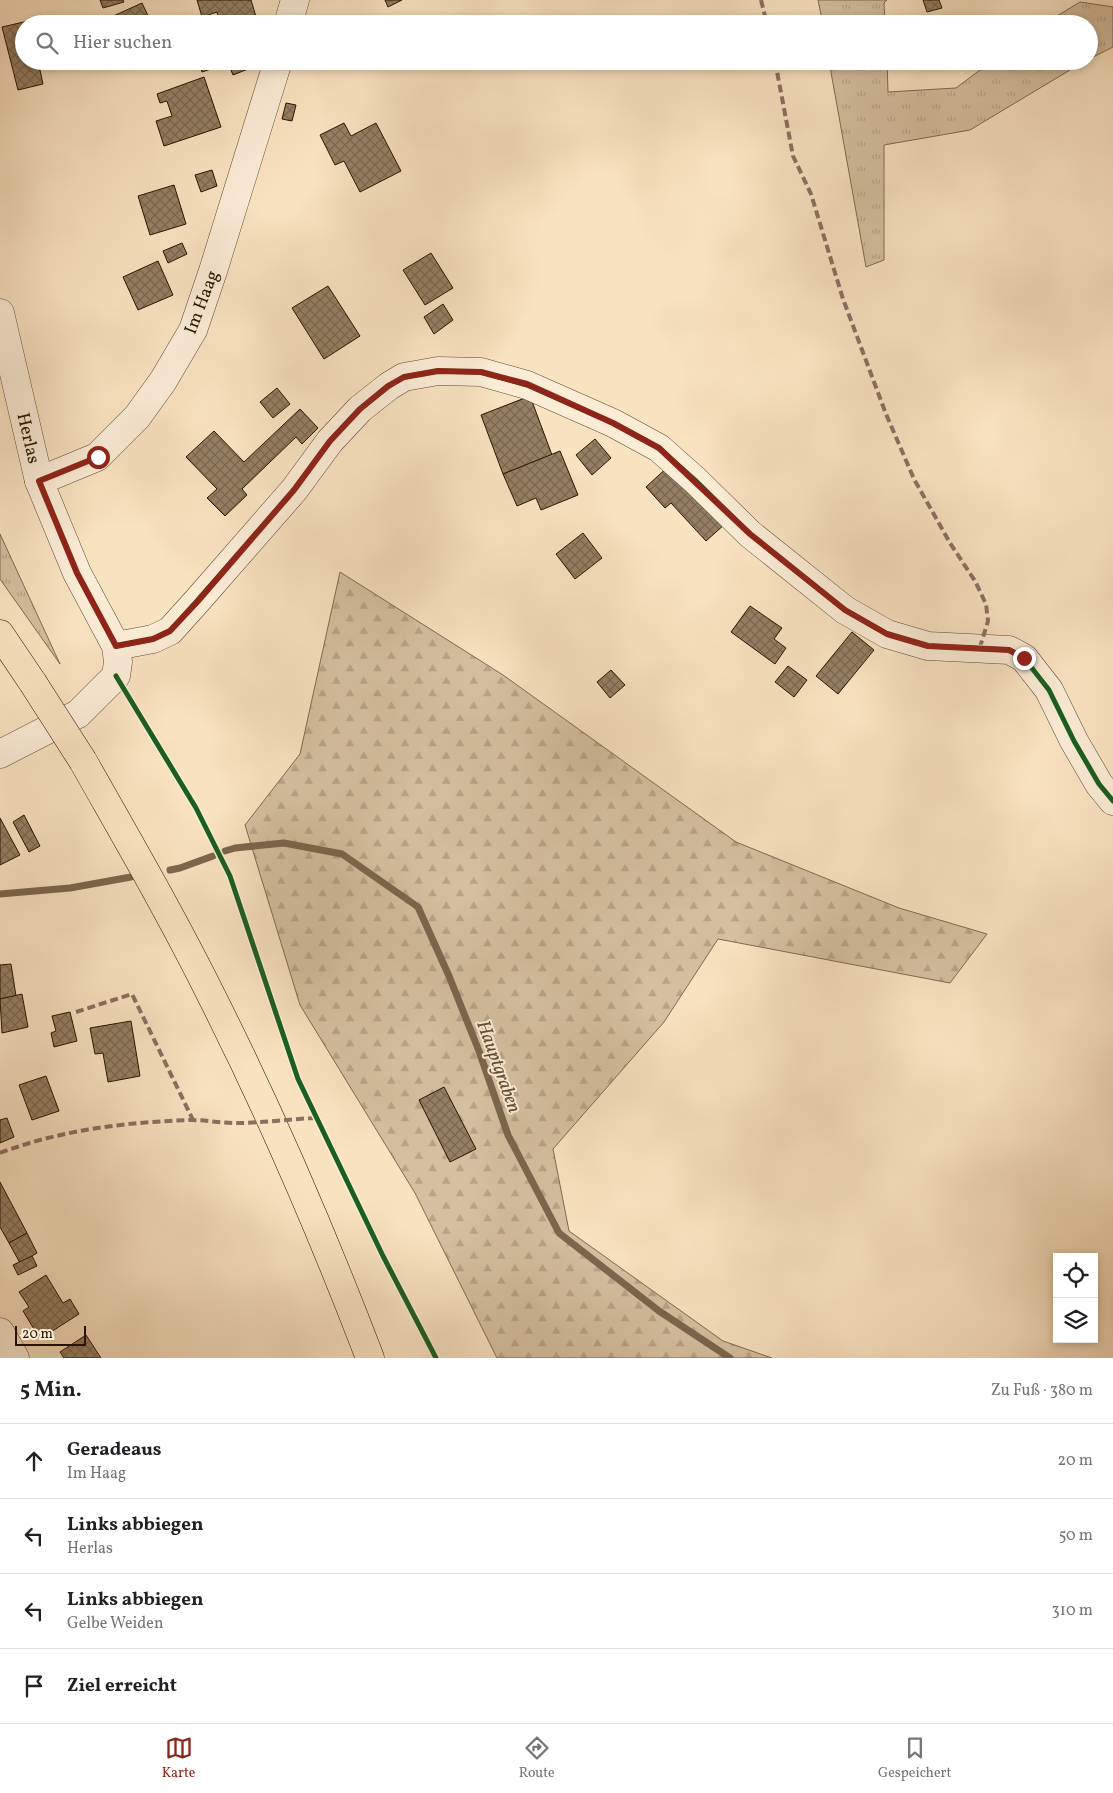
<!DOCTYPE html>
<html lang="de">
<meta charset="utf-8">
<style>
body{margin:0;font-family:Vollkorn,serif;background:#f6f6f6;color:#202124}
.controls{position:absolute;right:15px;bottom:15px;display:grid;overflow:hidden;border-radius:0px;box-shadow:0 2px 8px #0003}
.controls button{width:45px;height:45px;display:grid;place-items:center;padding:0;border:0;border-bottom:1px solid #e0e0e0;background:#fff;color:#202124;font:25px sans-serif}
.scale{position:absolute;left:15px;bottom:12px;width:71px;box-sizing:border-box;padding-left:5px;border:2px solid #281401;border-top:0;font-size:14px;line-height:18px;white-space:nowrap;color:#281401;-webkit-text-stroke:4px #fbecd6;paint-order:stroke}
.stop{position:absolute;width:15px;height:15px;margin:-11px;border:4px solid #8f2418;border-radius:50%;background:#fff}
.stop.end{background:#8f2418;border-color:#fff;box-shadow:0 1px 5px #0008}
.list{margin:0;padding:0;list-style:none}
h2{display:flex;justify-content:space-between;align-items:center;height:65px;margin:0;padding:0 20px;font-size:21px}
h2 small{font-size:16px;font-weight:400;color:#757577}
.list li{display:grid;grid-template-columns:32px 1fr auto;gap:15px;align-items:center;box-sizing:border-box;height:75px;padding:0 20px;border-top:1px solid #e0e0e0}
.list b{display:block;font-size:19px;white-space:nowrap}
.list p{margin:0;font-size:16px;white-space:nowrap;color:#757577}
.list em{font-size:16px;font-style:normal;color:#757577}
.icon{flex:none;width:28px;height:28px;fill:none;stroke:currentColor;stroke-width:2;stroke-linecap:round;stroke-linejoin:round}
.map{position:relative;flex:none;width:1113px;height:1358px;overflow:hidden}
.search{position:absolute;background:#fff;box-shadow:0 2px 8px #0003;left:15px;right:15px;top:15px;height:55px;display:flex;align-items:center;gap:12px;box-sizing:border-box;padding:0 18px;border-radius:28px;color:#757577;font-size:19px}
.sheet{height:365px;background:#fff}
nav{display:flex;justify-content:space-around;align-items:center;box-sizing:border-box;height:70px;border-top:1px solid #e0e0e0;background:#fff;font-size:14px;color:#757577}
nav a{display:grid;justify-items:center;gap:2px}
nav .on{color:#8f2418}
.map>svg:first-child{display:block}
.grass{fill:url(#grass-tufts);stroke:#7e6a50}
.forest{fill:url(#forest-firs);stroke:#7e6a50}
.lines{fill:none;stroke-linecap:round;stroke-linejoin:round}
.stream{stroke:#7b664d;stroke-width:7}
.building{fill:url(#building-cross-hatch);stroke:#281401}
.minor-casing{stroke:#5c4831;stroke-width:29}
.major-casing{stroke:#281401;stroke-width:29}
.minor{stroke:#fbecd6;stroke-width:28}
.major{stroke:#f9e2c0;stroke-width:28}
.major-bridge-casing{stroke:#281401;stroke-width:29;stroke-linecap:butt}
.major-bridge{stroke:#f9e2c0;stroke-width:28}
.quiet{stroke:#8d6e63;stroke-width:4;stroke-dasharray:8 4;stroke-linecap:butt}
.cycleway-casing{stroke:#fbecd6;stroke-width:8}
.cycleway{stroke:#1b5e20;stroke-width:5}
.route{stroke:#8f2418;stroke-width:6}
.labels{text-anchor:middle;stroke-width:4;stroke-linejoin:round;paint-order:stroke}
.street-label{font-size:18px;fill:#281401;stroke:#fbecd6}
.water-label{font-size:19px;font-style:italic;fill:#5f4a33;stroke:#fbecd6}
</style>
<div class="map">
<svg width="1113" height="1358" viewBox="0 0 1113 1358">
<defs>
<pattern id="grass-tufts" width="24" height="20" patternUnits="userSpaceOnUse" patternTransform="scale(1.25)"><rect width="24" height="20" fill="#d5bfa0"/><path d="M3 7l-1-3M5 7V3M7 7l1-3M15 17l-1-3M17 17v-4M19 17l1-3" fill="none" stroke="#b7a388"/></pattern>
<pattern id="forest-firs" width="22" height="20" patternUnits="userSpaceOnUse" patternTransform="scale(1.25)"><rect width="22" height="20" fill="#d5bfa0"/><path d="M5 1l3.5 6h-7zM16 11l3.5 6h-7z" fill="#b7a388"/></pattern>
<pattern id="building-cross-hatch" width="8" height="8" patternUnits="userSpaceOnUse" patternTransform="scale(1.25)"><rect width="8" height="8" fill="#957f64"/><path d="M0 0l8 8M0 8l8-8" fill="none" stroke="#7a6750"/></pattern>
</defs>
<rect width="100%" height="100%" fill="#f9e2c0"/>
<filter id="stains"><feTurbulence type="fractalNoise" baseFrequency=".004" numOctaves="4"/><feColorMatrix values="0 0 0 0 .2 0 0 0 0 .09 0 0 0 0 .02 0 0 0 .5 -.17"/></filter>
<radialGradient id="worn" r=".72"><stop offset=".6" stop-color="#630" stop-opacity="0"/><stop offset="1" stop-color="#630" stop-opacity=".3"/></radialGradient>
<g class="grass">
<polygon points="818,0 887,0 884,3 885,24 823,24"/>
<polygon points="1080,2 1113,7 1113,47 1089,59 1089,24 1044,24"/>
<polygon points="829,61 887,61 888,92 956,88 992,61 1085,61 970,130 884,145 884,260 866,267"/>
<polygon points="0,534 60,664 0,579"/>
</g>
<polygon class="forest" points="340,572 503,675 736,842 899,908 987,934 950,983 718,939 664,1022 553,1149 569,1231 723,1341 772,1358 497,1358 415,1193 300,1005 245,825 300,754"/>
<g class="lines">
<g class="stream">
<polyline points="225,851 235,848 284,843 342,854 418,907 449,976 479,1051 508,1135 559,1233 659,1311 730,1358"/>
<polyline points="170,870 180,868 213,856"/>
<polyline points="0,894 70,888 131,877"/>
</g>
</g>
<g class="building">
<polygon points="100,0 123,0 124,2 103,8"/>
<polygon points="197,0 251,0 257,20 243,24 220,24 217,12 202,17"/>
<polygon points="385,0 402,0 388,7"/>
<polygon points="923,0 939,0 942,8 927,12"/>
<polygon points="142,3 152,24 111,24 109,18"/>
<polygon points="28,21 28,24 24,24 24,61 38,61 43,84 18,90 2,27"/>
<polygon points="214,61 227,61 231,69 214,68 202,72 200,65"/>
<polygon points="227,61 245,61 248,69 233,75"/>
<polygon points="204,77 221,127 164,146 156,121 172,116 167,101 160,103 157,94"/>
<polygon points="286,103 296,105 292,121 282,119"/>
<polygon points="344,123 351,136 376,123 401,171 360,192 344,161 335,165 320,135"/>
<polygon points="212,170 217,186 201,192 195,175"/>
<polygon points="174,185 186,224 150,235 138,196"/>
<polygon points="182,243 187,254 168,263 163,251"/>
<polygon points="431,253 453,288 425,305 403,270"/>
<polygon points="158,261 173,295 138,310 123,277"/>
<polygon points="328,286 360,336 324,359 292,308"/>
<polygon points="443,304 453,320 434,334 424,317"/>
<polygon points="277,388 290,404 273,418 260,402"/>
<polygon points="530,396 552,455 503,474 481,415"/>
<polygon points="300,409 318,428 302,444 296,437 242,489 247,495 225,516 207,498 217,489 186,457 214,431 244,462"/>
<polygon points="595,439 611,458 592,475 576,455"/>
<polygon points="560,451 578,495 541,510 536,498 517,506 503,474"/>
<polygon points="671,464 725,524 706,541 671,503 665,508 646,487"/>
<polygon points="583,533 602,558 575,579 556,554"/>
<polygon points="750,606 782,628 774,639 786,648 775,664 731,632"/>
<polygon points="852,632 874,650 838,694 816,676"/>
<polygon points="788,666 807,680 794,697 775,682"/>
<polygon points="611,670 625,685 610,698 597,682"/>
<polygon points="24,815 40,846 29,852 13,822"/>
<polygon points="0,818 20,855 0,865"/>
<polygon points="11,964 16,996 0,999 0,965"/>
<polygon points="22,994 28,1027 2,1033 0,999"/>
<polygon points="70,1012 77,1041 54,1047 51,1033 56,1031 52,1016"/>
<polygon points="131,1021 140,1076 108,1082 103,1053 95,1054 90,1028"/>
<polygon points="46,1076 59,1111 32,1120 19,1085"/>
<polygon points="444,1087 476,1149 450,1162 419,1100"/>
<polygon points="7,1118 14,1137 0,1143 0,1120"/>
<polygon points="0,1182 27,1233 9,1243 0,1227"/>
<polygon points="27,1233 37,1253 20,1263 9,1243"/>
<polygon points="32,1256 37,1266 18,1275 13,1265"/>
<polygon points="46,1275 63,1303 70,1299 79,1314 40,1339 23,1311 29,1307 19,1292"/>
<polygon points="86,1335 101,1358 64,1358 60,1352"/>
</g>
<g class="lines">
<g class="minor-casing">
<g id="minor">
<polyline points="288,24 295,0"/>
<polyline points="0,313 39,481 77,573 116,646 118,662 116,676 78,714 0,754"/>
<polyline points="39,481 97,457 137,417 163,381 193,330 213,271 278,61"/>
<polyline points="116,646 153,639 170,631 197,601 294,490 330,441 360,409 389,386 404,377 438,371 481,372 527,385 613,423 659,448 695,480 750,534 845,610 887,634 928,646 1009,650 1024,658 1049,690 1074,741 1099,784 1113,801"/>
<polyline points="0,1332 15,1358"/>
</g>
</g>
<g class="major-casing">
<g id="major">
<polyline points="0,634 33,683"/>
<path d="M83 761C127 839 172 916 212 997 271 1114 323 1235 370 1358"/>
</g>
</g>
<use href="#minor" class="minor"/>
<use href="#major" class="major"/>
<g class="major-bridge-casing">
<polyline id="major-bridge" points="33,683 83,761"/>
</g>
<use href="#major-bridge" class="major-bridge"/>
<g class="quiet">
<polyline points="761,0 767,24"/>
<polyline points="775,61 793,156 811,194 843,299 886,414 914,479 950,543 975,581 986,604 988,621 980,647"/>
<polyline points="76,1012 132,994 193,1120"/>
<path d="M0 1153C60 1130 127 1122 190 1120 206 1120 221 1123 236 1123 262 1123 289 1119 316 1118"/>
</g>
<g class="cycleway-casing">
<g id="cycleway">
<polyline points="116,646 153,639 170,631 197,601 294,490 330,441 360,409 389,386 404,377 438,371 481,372 527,385 613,423 659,448 695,480 750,534 845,610 887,634 928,646 1009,650 1024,658 1049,690 1074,741 1099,784 1113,801"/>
<polyline points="116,676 196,808 230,876 298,1079 383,1256 436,1358"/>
</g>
</g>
<use href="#cycleway" class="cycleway"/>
</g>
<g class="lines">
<polyline class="route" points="98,457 39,481 77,573 116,646 153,639 170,631 198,601 294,490 330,441 360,409 388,386 404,377 438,371 481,372 527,384 613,423 659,448 750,534 845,610 887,634 928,646 1009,650 1024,658"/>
</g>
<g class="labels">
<g class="street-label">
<text transform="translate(201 302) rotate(-69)" y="6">Im Haag</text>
<text transform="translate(29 438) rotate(77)" y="6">Herlas</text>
</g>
<g class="water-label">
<text transform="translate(500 1066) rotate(70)" y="7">Hauptgraben</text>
</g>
</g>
<rect width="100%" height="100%" filter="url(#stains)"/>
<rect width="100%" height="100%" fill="url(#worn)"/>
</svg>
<div class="controls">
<button><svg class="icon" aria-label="locate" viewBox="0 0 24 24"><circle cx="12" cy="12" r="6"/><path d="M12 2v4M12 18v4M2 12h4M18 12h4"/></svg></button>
<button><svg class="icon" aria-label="layers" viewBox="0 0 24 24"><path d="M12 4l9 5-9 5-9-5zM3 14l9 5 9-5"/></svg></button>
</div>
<div class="scale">20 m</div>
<div class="stop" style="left:98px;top:457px"></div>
<div class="stop end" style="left:1024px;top:658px"></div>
<div class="search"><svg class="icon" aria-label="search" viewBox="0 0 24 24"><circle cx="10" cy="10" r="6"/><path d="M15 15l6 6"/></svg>Hier suchen</div>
</div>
<section class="sheet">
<h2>5 Min.<small>Zu Fuß · 380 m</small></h2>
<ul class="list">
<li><svg class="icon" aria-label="ahead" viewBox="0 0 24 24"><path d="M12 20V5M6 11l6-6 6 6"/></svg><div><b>Geradeaus</b><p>Im Haag</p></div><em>20 m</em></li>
<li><svg class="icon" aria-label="left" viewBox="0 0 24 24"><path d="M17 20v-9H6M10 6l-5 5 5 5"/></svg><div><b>Links abbiegen</b><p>Herlas</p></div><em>50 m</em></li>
<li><svg class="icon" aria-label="left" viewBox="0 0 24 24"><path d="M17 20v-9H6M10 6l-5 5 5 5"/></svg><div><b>Links abbiegen</b><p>Gelbe Weiden</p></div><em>310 m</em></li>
<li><svg class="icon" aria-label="arrive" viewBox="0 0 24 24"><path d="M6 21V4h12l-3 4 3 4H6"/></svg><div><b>Ziel erreicht</b></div></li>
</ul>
</section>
<nav>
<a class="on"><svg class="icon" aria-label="map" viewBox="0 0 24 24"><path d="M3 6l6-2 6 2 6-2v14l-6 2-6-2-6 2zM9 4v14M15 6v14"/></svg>Karte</a>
<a><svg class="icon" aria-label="directions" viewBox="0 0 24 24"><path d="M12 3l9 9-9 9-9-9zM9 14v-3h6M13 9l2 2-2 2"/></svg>Route</a>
<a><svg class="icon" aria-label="saved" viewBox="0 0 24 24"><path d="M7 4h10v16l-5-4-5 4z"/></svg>Gespeichert</a>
</nav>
